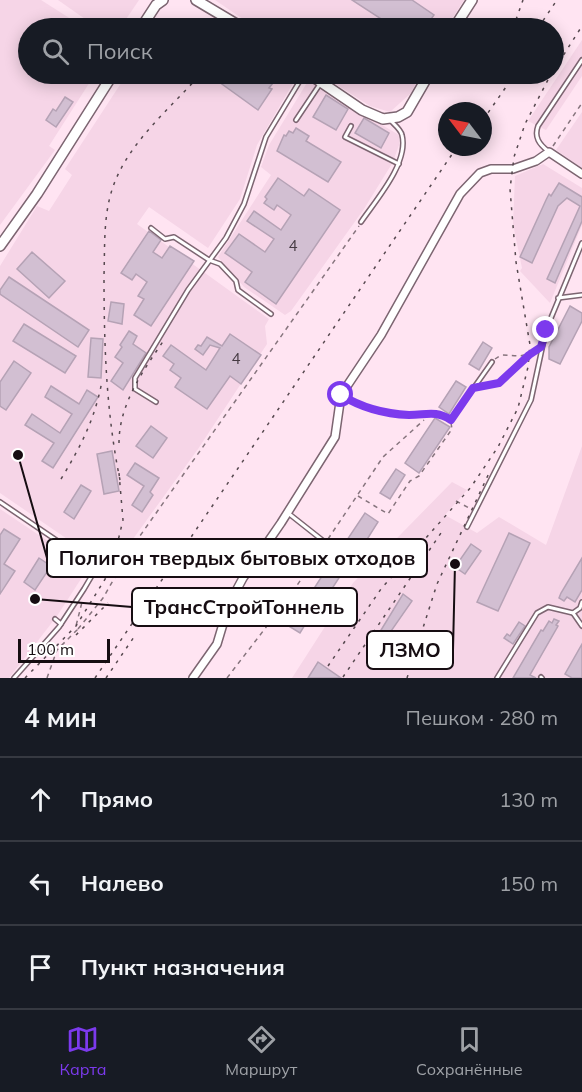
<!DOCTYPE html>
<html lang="ru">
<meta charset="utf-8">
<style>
body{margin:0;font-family:Mulish,sans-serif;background:#242831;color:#f1f3f6}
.compass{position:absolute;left:438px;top:102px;width:54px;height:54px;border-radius:50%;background:#171b24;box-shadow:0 3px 15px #0003;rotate:302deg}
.scale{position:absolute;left:18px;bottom:15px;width:92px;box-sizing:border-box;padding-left:6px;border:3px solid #160d12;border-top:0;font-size:16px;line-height:21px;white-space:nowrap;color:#160d12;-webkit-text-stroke:4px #fff;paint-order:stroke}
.stop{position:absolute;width:18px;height:18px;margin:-14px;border:4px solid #7c3aed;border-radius:50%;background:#fff}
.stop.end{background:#7c3aed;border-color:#fff;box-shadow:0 2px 6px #0008}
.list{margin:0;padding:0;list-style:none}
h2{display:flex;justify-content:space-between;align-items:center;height:78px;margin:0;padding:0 24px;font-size:26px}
h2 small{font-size:20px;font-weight:400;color:#9ea1a6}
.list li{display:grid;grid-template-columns:39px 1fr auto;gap:18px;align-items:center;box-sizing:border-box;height:84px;padding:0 24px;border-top:2px solid #363941}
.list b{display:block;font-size:22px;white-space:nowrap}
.list em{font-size:20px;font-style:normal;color:#9ea1a6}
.icon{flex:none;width:33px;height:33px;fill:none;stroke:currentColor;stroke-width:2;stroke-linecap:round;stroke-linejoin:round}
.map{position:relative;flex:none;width:582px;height:678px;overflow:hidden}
.search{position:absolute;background:#171b24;box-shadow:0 3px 15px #0003;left:18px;right:18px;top:18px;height:66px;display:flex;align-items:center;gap:15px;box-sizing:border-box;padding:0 21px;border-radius:33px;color:#9ea1a6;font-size:22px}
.sheet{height:330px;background:#171b24}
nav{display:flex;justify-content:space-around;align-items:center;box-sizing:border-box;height:84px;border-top:2px solid #363941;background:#171b24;font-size:16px;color:#9ea1a6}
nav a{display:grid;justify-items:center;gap:3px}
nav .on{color:#7c3aed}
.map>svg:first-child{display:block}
.built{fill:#f6d5e7}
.building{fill:#d2bfd2;stroke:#b5a2b5;stroke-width:1.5}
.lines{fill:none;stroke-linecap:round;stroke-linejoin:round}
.lane-casing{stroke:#7c6571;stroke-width:6}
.street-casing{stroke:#7c6571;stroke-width:10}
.secondary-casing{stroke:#7c6571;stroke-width:12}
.path{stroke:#86747d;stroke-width:1.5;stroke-dasharray:4.5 4.5;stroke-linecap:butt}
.lane{stroke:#fff;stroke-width:3}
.street{stroke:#fff;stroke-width:7}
.secondary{stroke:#fff;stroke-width:9}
.rail{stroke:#56484f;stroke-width:1.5;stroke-dasharray:3 6;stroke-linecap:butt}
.route{stroke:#7c3aed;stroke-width:8}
.labels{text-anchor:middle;stroke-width:6;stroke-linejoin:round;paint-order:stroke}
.number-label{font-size:15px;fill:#453a42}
.leader{fill:none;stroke:#160d12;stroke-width:2}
.callout-dot{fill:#160d12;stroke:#fff;stroke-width:2}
.callout{fill:#fff;stroke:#160d12;stroke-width:2}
.callout-label{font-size:20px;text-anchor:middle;font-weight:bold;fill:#160d12}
</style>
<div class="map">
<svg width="582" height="678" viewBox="0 0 582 678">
<rect width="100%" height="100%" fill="#ffe4f2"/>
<g class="built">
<polygon points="0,0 41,0 85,28 28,28 28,74 95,74 49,146 55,150 0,225"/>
<polygon points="58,0 139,0 120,28 98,28"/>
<polygon points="215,0 464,0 446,28 256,28"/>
<polygon points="582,40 582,76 546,130 528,121"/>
<polygon points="127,74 285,74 295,80 257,145 240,199 208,248 149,207 137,224 269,319 265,326 267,344 198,449 128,546 101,550 95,558 0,493 0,266 37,206 49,211 72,175 65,169"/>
<polygon points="320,74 420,74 411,93 390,112 370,106"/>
<polygon points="308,81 399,135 399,145 393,162 364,209 291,311 285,315 244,287 218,257 271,175 261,167 269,145"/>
<polygon points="582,112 582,168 556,150"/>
<polygon points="543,164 582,188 582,225 550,303 520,271 522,268 513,224 515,176"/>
<polygon points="582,446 582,678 292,678 353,583 452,482 467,490 445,515 477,533 499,517 546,545"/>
<polygon points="0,509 88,568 57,616 9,678 0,678"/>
</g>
<g class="building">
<polygon points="352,0 412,0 434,15 425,28 395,28"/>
<polygon points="208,74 280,74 269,88 272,89 258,110"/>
<polygon points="326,95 348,109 336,130 313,117"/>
<polygon points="65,97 73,102 56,127 46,120 53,109 56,111"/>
<polygon points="364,118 389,133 381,148 355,133"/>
<polygon points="296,128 309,136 306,141 341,162 328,182 277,151 284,135 286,136 289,131 293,133"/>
<polygon points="278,178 304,196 309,189 340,210 276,304 245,282 252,272 225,253 239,234 265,252 274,239 247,221 254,211 281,230 291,215 277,205 274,210 264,203 267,199 265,197"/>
<polygon points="559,183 582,197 582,221 555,283 547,279 580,206 567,198 558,206 532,263 520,257 546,200 549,194 551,196"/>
<polygon points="149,231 161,240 153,252 162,258 170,246 194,261 151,326 134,315 144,299 138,296 147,282 136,274 132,280 121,273"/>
<polygon points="32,252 65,281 49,298 17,269"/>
<polygon points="9,277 89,330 78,347 0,294 0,290"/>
<polygon points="111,302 124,304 122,324 108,321"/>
<polygon points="570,306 582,313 582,321 560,364 549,359 549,347"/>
<polygon points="24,324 76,356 65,373 13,341"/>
<polygon points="129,331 137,336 133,344 146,353 123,390 111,381 123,363 115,357 122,347 120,345"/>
<polygon points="230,334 261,355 241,384 230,376 207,409 175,387 181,378 170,370 174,364 163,356 171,345 206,370 220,348 210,345 203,355 195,349 198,345 201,346 207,337 222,346"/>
<polygon points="91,338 103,339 101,378 88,377"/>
<polygon points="483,342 492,348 479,370 469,364"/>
<polygon points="14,361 31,373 6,410 0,406 0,382"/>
<polygon points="456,381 466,387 449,414 439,407"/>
<polygon points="51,386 79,404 87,390 98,397 53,468 42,461 54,443 25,425 32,414 60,433 72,414 45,397"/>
<polygon points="435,418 450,427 419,473 405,463"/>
<polygon points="151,426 167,438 153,458 136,446"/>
<polygon points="112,451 119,491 104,494 97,454"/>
<polygon points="135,463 159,478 150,492 153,495 142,512 132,505 144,486 127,475"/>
<polygon points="396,469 405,475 390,499 380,493"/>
<polygon points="81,485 91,491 74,519 64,512"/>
<polygon points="365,513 378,522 361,549 347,540"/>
<polygon points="4,529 20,539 4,564 15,571 0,594 0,535"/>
<polygon points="509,533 530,543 498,611 477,602"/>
<polygon points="471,544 481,551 465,574 455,567"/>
<polygon points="39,558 51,566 35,590 24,582"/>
<polygon points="582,558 582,590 575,602 567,597 564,601 559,598 561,593"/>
<polygon points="333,559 346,567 326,598 313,590"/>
<polygon points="403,594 412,601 380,647 375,643 380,636 378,635"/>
<polygon points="304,599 316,607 300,633 287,625"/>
<polygon points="554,619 559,621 556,625 558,626 530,675 536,678 513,678 541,630 543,631 549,621 552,623"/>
<polygon points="519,622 525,626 513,644 504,638 507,634 510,636"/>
<polygon points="582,644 582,678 572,678 565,674"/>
<polygon points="318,662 341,678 308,678"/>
</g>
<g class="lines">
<g class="lane-casing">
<g id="lane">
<polyline points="296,120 320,84"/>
<polyline points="351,126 345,137 399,164"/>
<path d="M548 151C539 144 534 137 538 126L582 60"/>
<path d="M361 222C376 200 409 163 402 135 401 130 395 125 391 121"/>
<polyline points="151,228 165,239 174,237 209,260 220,264 236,281 238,290 271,314"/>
<polyline points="558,298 582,295"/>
<path d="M343 396C363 408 386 415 410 415 427 415 435 410 451 420L492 362"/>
<polyline points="156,402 135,389 135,378 188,290 226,238 244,204 266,137 304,74"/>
<polyline points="0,502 90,563 94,567 94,572 84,589 59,627 14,678"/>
<polyline points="288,513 326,543 354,562"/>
<polyline points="467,527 531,400 546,330 582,243"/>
<polyline points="573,613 582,626"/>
<polyline points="55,619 61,624"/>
<polyline points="541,677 542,678"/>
<polyline points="497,678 537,613 548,607 573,613 580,608 582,602"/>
</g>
</g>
<g class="street-casing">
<polyline id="street" points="193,678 217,644 229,604 243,578 281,523 335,437 341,395 381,335 460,194 480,173 491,169 513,169 536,161 549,152 582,174"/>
</g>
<g class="secondary-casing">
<g id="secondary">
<polyline points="196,0 243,28"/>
<polyline points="141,28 156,5 163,0"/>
<polyline points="454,28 472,0"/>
<polyline points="309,74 362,110 383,119 398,117 407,112 429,74"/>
<polyline points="0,246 37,194 113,74"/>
</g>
</g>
<g class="path">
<polyline points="553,146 582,103"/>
<path d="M495 359 501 355C516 355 524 359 538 349"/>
<polyline points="481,387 499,383 529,355"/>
<polyline points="358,496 388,514 410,481 419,476 452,429 451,423"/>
<polyline points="456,501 471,509"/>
<polyline points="328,539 383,457 424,420"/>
<polyline points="97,565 130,550 359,226"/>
<polyline points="78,629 103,598 130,551"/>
<polyline points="47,678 57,650 77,630 76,626 82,602"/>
<polyline points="227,678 287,600 324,546"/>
</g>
<use href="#lane" class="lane"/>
<use href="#street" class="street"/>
<use href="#secondary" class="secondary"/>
<g class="rail">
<polyline points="513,28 523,0"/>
<polyline points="538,28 557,0"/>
<polyline points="554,70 582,26"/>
<polyline points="483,120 515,74"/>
<path d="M119 443C119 404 143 371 164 340"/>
<path d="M61 479C81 446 95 419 102 381"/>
<path d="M120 480C106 412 104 344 104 275 105 245 103 213 114 184 130 142 168 110 198 77"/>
<polyline points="76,635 108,603"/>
<polyline points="328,666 381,589 471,487 498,447 518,408 528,367 530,345 516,262 510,189 514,157 525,124 551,74"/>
<polyline points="343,677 443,530"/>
<polyline points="25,678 76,626 107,576 118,541 123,520 119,473"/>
<polyline points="95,678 457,147"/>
<polyline points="106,678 136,634"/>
<polyline points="407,678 437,584 490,471"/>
</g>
</g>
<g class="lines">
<path class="route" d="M341 395C362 408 385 414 409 415 427 415 435 410 451 420L473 388 499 383 529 355 541 347 546 330"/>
</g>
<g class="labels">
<g class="number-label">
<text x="293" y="251">4</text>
<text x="236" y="364">4</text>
</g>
</g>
<path class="leader" d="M18 455L47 558M35 599L132 607M455 564L453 650"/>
<g class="callout-dot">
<circle cx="18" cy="455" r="6"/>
<circle cx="35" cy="599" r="6"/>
<circle cx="455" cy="564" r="6"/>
</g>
<g class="callout">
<rect x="47" y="539" width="380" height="38" rx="6"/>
<rect x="132" y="588" width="225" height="38" rx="6"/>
<rect x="367" y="631" width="86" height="38" rx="6"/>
</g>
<g class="callout-label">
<text x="237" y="565">Полигон твердых бытовых отходов</text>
<text x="244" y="614">ТрансСтройТоннель</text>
<text x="410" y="657">ЛЗМО</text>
</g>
</svg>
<svg class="compass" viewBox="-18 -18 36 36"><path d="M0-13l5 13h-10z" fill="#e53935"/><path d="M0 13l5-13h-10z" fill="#9ea1a6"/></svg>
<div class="scale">100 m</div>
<div class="stop" style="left:341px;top:395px"></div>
<div class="stop end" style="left:546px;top:330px"></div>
<div class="search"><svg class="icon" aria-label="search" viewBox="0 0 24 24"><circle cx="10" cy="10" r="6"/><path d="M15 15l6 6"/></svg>Поиск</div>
</div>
<section class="sheet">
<h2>4 мин<small>Пешком · 280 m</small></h2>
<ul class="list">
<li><svg class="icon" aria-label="ahead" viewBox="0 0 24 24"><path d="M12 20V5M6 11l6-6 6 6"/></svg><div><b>Прямо</b></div><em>130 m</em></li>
<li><svg class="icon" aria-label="left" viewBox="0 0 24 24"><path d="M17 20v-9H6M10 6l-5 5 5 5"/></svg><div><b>Налево</b></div><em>150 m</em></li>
<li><svg class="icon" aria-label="arrive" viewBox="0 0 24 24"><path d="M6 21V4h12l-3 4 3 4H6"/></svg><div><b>Пункт назначения</b></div></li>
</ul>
</section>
<nav>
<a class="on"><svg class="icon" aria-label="map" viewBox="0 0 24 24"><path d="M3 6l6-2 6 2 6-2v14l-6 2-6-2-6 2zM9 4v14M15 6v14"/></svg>Карта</a>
<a><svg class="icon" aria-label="directions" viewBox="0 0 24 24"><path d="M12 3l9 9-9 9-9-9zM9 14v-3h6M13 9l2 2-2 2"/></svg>Маршрут</a>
<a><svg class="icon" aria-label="saved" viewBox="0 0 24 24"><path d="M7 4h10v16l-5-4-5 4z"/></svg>Сохранённые</a>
</nav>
